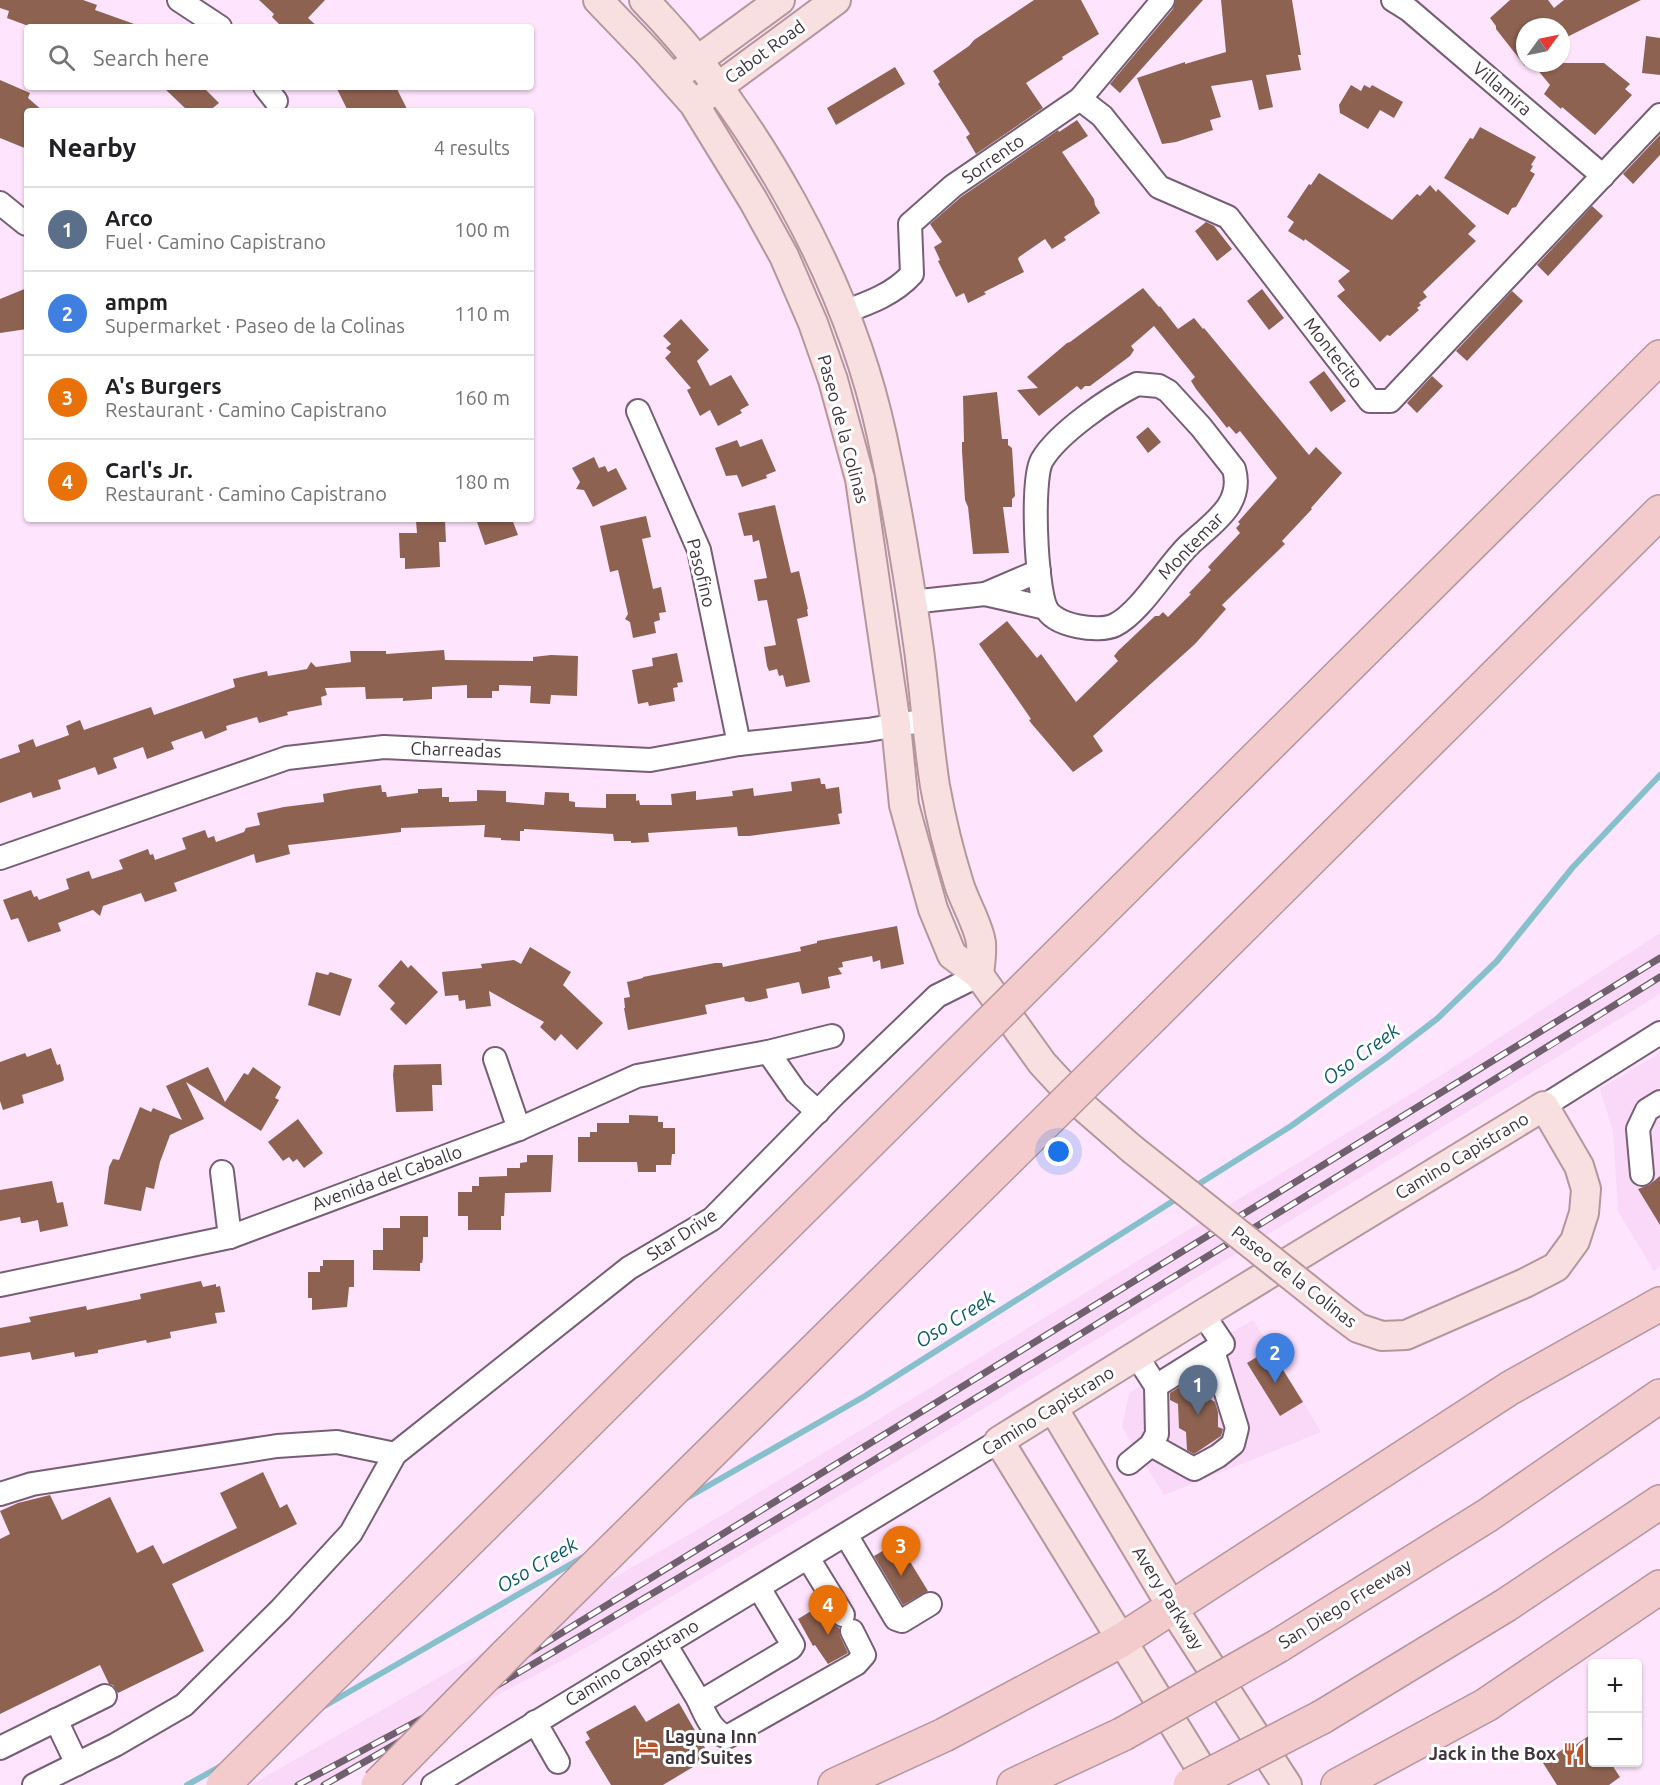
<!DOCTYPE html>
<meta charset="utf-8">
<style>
body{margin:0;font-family:Ubuntu,sans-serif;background:#f6f6f6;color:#202124}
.controls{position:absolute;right:18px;bottom:18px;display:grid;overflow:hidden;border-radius:6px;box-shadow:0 2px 4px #0004}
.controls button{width:54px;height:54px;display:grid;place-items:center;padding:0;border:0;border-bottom:2px solid #e0e0e0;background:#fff;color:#202124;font:30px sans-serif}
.compass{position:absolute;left:1516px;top:18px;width:54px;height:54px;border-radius:50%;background:#fff;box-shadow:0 2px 4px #0004;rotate:57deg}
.you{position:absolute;left:1059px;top:1152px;width:21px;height:21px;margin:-15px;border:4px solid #fff;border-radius:50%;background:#1a73e8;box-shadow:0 0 0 9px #1a73e833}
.badge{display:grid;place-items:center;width:39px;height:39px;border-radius:50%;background:#1a73e8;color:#fff;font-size:20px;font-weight:700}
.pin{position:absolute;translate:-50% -50px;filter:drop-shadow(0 2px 3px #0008)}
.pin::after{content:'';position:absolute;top:32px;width:21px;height:18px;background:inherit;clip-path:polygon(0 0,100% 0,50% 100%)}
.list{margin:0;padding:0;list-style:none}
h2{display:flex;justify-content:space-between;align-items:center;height:78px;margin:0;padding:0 24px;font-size:26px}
h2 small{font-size:20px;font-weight:400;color:#757577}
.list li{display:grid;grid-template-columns:39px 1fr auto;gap:18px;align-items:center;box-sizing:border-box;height:84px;padding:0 24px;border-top:2px solid #e0e0e0}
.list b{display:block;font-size:22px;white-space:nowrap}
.list p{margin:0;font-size:20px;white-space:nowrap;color:#757577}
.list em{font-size:20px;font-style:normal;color:#757577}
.icon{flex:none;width:33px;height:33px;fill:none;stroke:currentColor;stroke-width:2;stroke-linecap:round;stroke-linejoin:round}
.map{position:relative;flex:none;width:1660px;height:1785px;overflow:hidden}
.search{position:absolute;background:#fff;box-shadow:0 2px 4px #0004;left:24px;top:24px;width:510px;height:66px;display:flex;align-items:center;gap:15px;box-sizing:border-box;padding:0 21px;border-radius:6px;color:#757577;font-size:22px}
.panel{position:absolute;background:#fff;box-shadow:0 2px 4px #0004;left:24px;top:108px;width:510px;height:414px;border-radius:6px}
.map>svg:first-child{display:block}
.built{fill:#f9d8f8}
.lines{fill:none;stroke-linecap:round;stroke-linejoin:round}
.stream{stroke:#86c0cd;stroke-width:6}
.building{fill:#8d6251}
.minor-casing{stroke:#765f75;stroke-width:26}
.major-casing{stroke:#b5969b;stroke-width:32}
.highway-casing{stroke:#b5969b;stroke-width:36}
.minor{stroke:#fff;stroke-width:22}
.major{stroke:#f8e0e1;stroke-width:28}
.highway{stroke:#f4cbcd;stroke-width:33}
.rail-casing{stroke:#6f606e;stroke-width:7}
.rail{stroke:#fff;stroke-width:4.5;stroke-dasharray:14;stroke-linecap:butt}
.major-bridge-casing{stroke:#b5969b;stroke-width:32;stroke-linecap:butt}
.highway-bridge-casing{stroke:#b5969b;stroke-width:36;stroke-linecap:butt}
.major-bridge{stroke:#f8e0e1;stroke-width:28}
.highway-bridge{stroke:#f4cbcd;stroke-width:33}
.labels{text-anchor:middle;stroke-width:6;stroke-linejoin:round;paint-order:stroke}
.street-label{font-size:18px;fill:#40353f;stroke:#fff}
.poi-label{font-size:18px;font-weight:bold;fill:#40353f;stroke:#fff;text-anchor:start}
.water-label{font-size:20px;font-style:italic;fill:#0a5c6b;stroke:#fff}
</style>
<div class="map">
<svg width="1660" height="1785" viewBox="0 0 1660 1785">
<rect width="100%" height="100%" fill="#ffe4fe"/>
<g class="built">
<polygon points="1660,933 1660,994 906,1456 584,1649 329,1785 251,1785 704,1526 1437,1078"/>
<polygon points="1660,1053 1660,1266 1654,1271 1618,1211 1613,1131 1600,1089"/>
<polygon points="1253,1320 1321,1432 1164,1495 1122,1427 1129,1393"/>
</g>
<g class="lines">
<g class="stream">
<polyline points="1194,1187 1291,1126 1386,1058 1438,1018 1497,961 1573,867 1660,775"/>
<polyline points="685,1499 865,1396 1181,1196"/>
<polyline points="321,1708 585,1556"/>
<polyline points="187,1785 221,1766"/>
</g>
</g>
<g class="building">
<polygon points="0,0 83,0 97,5 95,10 137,25 137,27 31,27 7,18 9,11 0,8"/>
<polygon points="259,0 325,0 308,18 318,27 282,27 272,17 274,14"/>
<polygon points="1034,0 1081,0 1099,34 1062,57 1063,59 1026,83 1043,108 976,154 966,137 970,134 938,84 940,82 933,71 969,46 974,40"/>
<polygon points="1176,0 1203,0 1120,93 1110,84 1173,9"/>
<polygon points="1221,0 1292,0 1301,55 1298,55 1301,70 1266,75 1273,107 1259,110 1252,80 1211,86 1221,117 1210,120 1213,130 1176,142 1162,144 1137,78 1185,62 1185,64 1226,52"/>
<polygon points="1510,0 1548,0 1554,8 1564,0 1641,0 1561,40 1561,27 1525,27 1525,66 1496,29 1496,26 1490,18"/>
<polygon points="1646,36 1660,38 1660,75 1642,73"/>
<polygon points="1532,63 1604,63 1630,84 1625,89 1632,95 1595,135 1562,107 1561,109 1544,94 1550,85"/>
<polygon points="895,67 905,84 836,125 827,108"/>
<polygon points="0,80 30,93 28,98 43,111 27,111 27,149 0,138"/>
<polygon points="1351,85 1361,91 1364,85 1370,88 1372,85 1403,102 1394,118 1380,110 1368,129 1340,113 1339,105"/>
<polygon points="163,87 203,87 219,103 209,111 188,111"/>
<polygon points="336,87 396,87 408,111 348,111"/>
<polygon points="1077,120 1088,136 1062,152 1094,199 1095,205 1100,213 1064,237 1066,240 1052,249 1045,239 1019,257 1018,259 1024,272 984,292 986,294 968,303 964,293 956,297 938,261 940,260 934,247 942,242 930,224 961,197 1058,130 1059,132"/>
<polygon points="1480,127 1536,157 1531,165 1533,166 1530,171 1535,174 1516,207 1512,208 1508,215 1444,178 1470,138 1473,139"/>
<polygon points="1660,135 1660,155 1633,184 1623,174"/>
<polygon points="1319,173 1392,220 1417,194 1420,196 1430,185 1436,192 1438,189 1476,226 1468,234 1476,241 1423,292 1427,297 1419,303 1421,305 1417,308 1419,310 1390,336 1387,335 1380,342 1337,296 1345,290 1338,281 1350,271 1305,239 1304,241 1288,231 1294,222 1287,217 1309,184 1311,185"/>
<polygon points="1592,206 1603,216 1548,276 1537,265"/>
<polygon points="1206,222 1214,226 1232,249 1217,261 1195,231"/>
<polygon points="27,288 27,329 0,333 0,299"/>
<polygon points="1143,288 1159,307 1160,306 1178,329 1194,318 1203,329 1204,328 1309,455 1316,447 1342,473 1311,508 1312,509 1282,541 1285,544 1222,605 1226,609 1195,644 1093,736 1103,751 1073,772 1031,723 1029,720 1031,719 979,644 1007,621 1037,658 1041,654 1076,702 1118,661 1114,656 1118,651 1155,616 1159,616 1163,612 1168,617 1191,594 1189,593 1211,570 1208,567 1240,533 1236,528 1240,524 1238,522 1277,478 1240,431 1236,434 1229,426 1227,428 1196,389 1191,381 1195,377 1154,326 1131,346 1134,350 1130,356 1090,386 1085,386 1081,390 1077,386 1039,416 1017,390 1038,388 1027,377 1067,343 1070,342"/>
<polygon points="1262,289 1284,318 1269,330 1247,301"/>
<polygon points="1512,291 1523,301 1467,361 1456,351"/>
<polygon points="681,319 709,350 697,361 710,386 731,375 749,405 740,410 742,413 718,426 710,410 700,416 687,390 691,388 665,358 671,352 666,348 671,344 663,336"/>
<polygon points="1324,371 1346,401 1331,412 1309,382"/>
<polygon points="1432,376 1443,386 1417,413 1407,403"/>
<polygon points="997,392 1002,439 1008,439 1008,445 1012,448 1015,496 1012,499 1012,507 1003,507 1009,553 973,554 968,507 965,500 962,451 962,442 964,442 963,396"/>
<polygon points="1148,427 1161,442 1148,453 1136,437"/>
<polygon points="762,439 776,471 766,475 767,478 742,487 737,475 726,476 715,448 737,440 740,447"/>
<polygon points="594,457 599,468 605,466 608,472 616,468 627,489 593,507 584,490 576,489 580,482 572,468"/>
<polygon points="775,505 791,573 799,571 808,609 807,609 808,616 797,619 810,682 786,687 783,675 779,676 777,669 769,671 767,666 764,647 776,645 767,600 758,601 754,580 767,578 759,540 753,542 752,535 744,536 738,513"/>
<polygon points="646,516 651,537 642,539 653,589 661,587 666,612 659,613 660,620 654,622 656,633 633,638 630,622 625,619 628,614 618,570 610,572 600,526"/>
<polygon points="476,519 512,519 518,535 485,545"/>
<polygon points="445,520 446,542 439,542 440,567 405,569 405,558 400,558 399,533 417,533 416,521"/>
<polygon points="444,650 445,660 533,661 533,657 551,655 578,656 577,696 551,695 550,704 530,703 531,686 499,685 499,691 492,691 492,698 467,698 467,685 432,687 432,699 403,701 403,698 366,699 365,687 325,688 327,695 321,697 322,705 287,712 288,715 259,723 257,717 226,726 227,730 205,739 202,731 171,742 174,749 147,759 143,747 113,758 117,768 98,775 95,767 58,780 61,789 33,798 31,792 0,803 0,759 20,752 18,745 33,739 36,747 69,735 66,726 80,720 84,730 151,707 154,715 235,687 233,679 267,671 268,676 307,669 311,662 316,667 351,662 350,651 386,651 386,654"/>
<polygon points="677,653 683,682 677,683 678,687 673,688 675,701 649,706 648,702 638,704 632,670 653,666 652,658"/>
<polygon points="820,778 821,784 825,784 826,789 839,787 842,813 838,814 840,824 749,836 738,836 737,827 648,833 649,842 631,843 631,841 614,841 613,834 524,829 524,831 520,831 520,841 501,840 501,838 484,837 485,825 401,828 401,832 288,845 290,854 256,863 254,854 174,883 177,891 145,902 141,893 103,906 100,916 93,910 58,923 61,931 28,942 18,918 11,920 3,900 31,890 34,897 37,896 39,900 69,889 66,879 89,871 92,879 123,869 119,860 148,849 150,855 153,854 155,860 186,849 182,838 205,830 208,838 214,836 216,842 244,832 246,828 260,825 257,813 284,807 324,802 323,794 351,789 381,785 382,792 386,792 387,797 418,793 418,789 423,789 442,788 442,797 449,797 449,802 477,801 477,790 506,791 506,802 544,805 545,792 569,793 569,801 575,802 575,807 606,808 606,794 636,794 636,801 639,800 640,805 672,805 671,794 696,791 696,800 733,796 732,791 753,788 754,796 792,791 791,782"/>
<polygon points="897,926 904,964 881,969 880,960 873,962 872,956 842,962 843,967 838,968 842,974 828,977 830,988 802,994 799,982 766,989 768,998 750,1002 745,1001 744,997 705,1005 707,1014 628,1030 624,1008 625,1008 624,998 630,997 627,982 643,978 643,977 715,963 722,963 723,967 801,951 800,947 817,943 817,941"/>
<polygon points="530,947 571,972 563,985 603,1023 577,1050 561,1034 555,1041 540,1027 544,1022 489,991 491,1006 466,1009 465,1000 459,1001 458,995 445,996 442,972 482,968 481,964 514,960 521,964"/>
<polygon points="401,960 408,968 411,965 438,992 406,1025 390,1009 395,1003 378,986"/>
<polygon points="316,972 328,975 330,972 352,979 340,1016 308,1005"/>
<polygon points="51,1048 57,1065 60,1064 64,1079 63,1081 22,1095 24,1103 3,1110 0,1101 0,1062 25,1053 27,1057"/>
<polygon points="441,1064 442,1085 432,1085 433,1111 396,1112 393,1075 394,1065"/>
<polygon points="208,1067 225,1102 244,1073 248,1075 253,1067 281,1087 275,1098 279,1100 261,1131 186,1082 204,1119 170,1135 160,1162 154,1189 146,1187 141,1211 104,1204 109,1167 113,1159 119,1160 140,1107 151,1112 153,1108 182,1120 166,1086"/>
<polygon points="629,1115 658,1116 658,1122 663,1122 663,1128 675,1128 675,1154 672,1154 671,1165 656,1165 656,1172 638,1172 637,1162 578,1162 578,1137 590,1137 590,1132 597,1132 597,1123 629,1123"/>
<polygon points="298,1119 323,1153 304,1168 297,1159 293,1162 289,1157 283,1161 268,1142"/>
<polygon points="527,1155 553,1155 551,1192 505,1193 504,1216 501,1216 501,1230 468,1230 468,1216 458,1216 458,1192 472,1192 472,1186 479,1186 479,1177 507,1176 507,1168 520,1168 520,1163 527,1162"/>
<polygon points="1660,1176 1660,1225 1638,1189 1649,1185"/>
<polygon points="52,1181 57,1203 63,1202 68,1226 40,1232 38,1220 24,1223 21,1223 20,1217 0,1221 0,1190"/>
<polygon points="400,1216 428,1216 428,1237 423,1237 423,1258 422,1263 420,1263 420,1271 373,1270 373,1250 383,1250 383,1228 400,1228"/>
<polygon points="323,1260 354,1260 354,1287 349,1287 347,1307 312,1310 312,1298 308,1298 308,1272 320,1272 320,1266 323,1266"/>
<polygon points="201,1281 203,1287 216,1284 216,1287 220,1286 225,1312 215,1313 217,1323 170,1332 171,1338 147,1343 146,1340 98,1350 98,1353 75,1357 74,1352 32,1360 30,1352 0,1357 0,1328 31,1322 29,1317 86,1306 87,1310 141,1299 140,1294"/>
<polygon points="1270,1349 1303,1402 1280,1416 1247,1363"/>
<polygon points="1203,1372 1206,1374 1209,1384 1210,1399 1215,1402 1218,1412 1218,1427 1223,1429 1221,1436 1194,1454 1187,1450 1186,1432 1179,1428 1178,1404 1170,1400 1170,1393"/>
<polygon points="263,1472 280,1508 287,1504 297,1524 172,1584 204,1651 118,1693 113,1685 109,1684 100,1665 0,1714 0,1539 10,1534 0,1511 18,1503 50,1495 62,1520 110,1497 137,1553 153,1545 163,1564 237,1528 220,1493"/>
<polygon points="898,1542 928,1591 903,1605 874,1556"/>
<polygon points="821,1605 831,1622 839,1628 840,1636 848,1653 828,1664 815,1645 813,1646 798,1619"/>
<polygon points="679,1703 708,1753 701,1758 703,1761 663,1785 611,1785 585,1742 590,1739 586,1732 635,1705 646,1722"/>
<polygon points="1593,1733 1593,1762 1610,1762 1620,1777 1609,1785 1557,1785 1543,1763 1572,1743 1574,1746"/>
</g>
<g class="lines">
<g class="minor-casing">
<g id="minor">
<polyline points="179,0 220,27"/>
<polyline points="1393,0 1409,10 1603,176"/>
<polyline points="265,87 276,101"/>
<polyline points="1080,99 1102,116 1159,187 1228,217 1370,401 1390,401 1660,115"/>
<polyline points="0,203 26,224"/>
<path d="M844 312C869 303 894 294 912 274L910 224 953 186 1080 99 1163 0"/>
<path d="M1137 384 1159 386 1168 391 1201 427 1234 469C1244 505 1212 523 1189 545 1167 566 1141 612 1115 625 1099 633 1054 626 1046 608 1036 587 1031 479 1042 460 1058 433 1109 398 1137 384Z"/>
<polyline points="638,411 699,550 739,744"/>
<polyline points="985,594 1046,608"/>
<polyline points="911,602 985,594 1039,571"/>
<polyline points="0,858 287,758 384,747 650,760 739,744 868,730 927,720"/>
<polyline points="768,1052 832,1036"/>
<polyline points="495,1059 519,1129"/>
<polyline points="1544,1106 1660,1033"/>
<polyline points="222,1172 230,1237"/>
<polyline points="1642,1174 1638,1129 1647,1110 1660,1102"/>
<polyline points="0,1285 230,1237 519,1129 637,1076 768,1052 796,1092 818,1112"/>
<polyline points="1156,1386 1223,1344 1203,1314"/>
<polyline points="1151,1445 1194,1469 1218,1456 1233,1444 1237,1428 1213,1351"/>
<polyline points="1129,1463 1151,1445 1157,1434 1156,1386 1136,1355"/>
<polyline points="0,1494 32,1484 277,1446 337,1442 395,1454"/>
<polyline points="846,1535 896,1619 902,1621 930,1604"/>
<polyline points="808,1558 843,1615"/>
<polyline points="665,1644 698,1699 702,1701 791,1648 793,1645 759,1588"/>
<path d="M698 1699C705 1714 711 1731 727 1737L856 1664 864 1655 852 1631"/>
<polyline points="56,1720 77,1764"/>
<polyline points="535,1722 558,1762"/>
<polyline points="0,1748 105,1696"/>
<polyline points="34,1785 115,1745 184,1705 281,1609 351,1533 395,1454 629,1268 712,1219 836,1093 937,996 979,975"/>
<polyline points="433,1785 999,1441"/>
</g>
</g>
<g class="major-casing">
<g id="major">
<polyline points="598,0 647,51 694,104 753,200 784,256 813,323 833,380 860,479 896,725 904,805 933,909 952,955 979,975 1042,1063 1079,1103 1132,1149"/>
<path d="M644 0C755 114 848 279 882 436 897 506 909 578 919 650 925 695 928 741 935 786 941 819 949 852 959 884 964 901 979 926 981 943 982 953 980 965 979 975"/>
<polyline points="683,71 780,0"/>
<polyline points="703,98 836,0"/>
<polyline points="1053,1408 1172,1607 1287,1785"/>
<polyline points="1211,1785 999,1441 1203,1314 1544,1106 1579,1166 1586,1189 1584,1213 1575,1241 1556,1267 1525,1283 1406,1335 1382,1336 1358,1328 1338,1313"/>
</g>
</g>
<g class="highway-casing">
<g id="highway">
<polyline points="1076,937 1660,357"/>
<polyline points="1154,1015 1660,512"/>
<polyline points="1278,1646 1488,1515 1660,1396"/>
<polyline points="1322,1717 1506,1605 1660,1502"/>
<polyline points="835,1785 944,1735 1120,1641 1510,1388 1660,1304"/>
<polyline points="1014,1785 1123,1734"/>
<polyline points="1338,1785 1486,1705 1660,1587"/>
</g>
</g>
<use href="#minor" class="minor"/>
<use href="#major" class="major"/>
<use href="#highway" class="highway"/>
<g class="rail-casing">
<g id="rail">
<polyline points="298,1785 423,1718 1660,958"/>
<path d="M324 1785C579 1640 829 1488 1079 1335 1273 1216 1467 1098 1660 977"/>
</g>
</g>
<use href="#rail" class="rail"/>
<g class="major-bridge-casing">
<polyline id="major-bridge" points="1132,1149 1338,1313"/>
</g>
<g class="highway-bridge-casing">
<g id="highway-bridge">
<polyline points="1123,1734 1278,1646"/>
<polyline points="223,1785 1076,937"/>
<polyline points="378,1785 508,1653 1154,1015"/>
<polyline points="1190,1785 1322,1717"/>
</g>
</g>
<use href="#major-bridge" class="major-bridge"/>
<use href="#highway-bridge" class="highway-bridge"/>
</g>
<defs>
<g id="hotel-bare" transform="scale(1.8)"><path d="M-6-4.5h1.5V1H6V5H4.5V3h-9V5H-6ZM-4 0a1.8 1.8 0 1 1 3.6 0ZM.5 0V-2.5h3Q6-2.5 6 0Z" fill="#bb542a" stroke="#fff" stroke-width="2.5" paint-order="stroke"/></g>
<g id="restaurant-bare" transform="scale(1.8)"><path d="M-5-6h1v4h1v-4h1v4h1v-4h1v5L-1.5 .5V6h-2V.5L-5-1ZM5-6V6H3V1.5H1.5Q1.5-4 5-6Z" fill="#bb542a" stroke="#fff" stroke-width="2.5" paint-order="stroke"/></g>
</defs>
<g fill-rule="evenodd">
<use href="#hotel-bare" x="647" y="1747"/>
<use href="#restaurant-bare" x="1574" y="1754"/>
</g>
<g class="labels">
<g class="street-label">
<text transform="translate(765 52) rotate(-36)" y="6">Cabot Road</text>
<text transform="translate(1502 89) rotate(41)" y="6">Villamira</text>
<text transform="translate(993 159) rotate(-35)" y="6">Sorrento</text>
<text transform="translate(1333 353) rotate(52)" y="6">Montecito</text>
<text transform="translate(843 429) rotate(75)" y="6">Paseo de la Colinas</text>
<text transform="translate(1191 546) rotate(-46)" y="6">Montemar</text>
<text transform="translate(701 573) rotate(76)" y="6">Pasofino</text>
<text transform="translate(456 750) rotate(2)" y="6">Charreadas</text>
<text transform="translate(1462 1156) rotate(-31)" y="6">Camino Capistrano</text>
<text transform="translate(387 1178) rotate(-20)" y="6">Avenida del Caballo</text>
<text transform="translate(682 1235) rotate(-33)" y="6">Star Drive</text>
<text transform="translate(1294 1277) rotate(38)" y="6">Paseo de la Colinas</text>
<text transform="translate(1048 1411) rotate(-32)" y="6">Camino Capistrano</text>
<text transform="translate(1168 1598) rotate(58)" y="6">Avery Parkway</text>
<text transform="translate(1345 1604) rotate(-32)" y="6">San Diego Freeway</text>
<text transform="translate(632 1663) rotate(-31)" y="6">Camino Capistrano</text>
</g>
<g class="poi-label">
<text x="665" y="1743">Laguna Inn<tspan x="665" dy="21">and Suites</tspan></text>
<text x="1556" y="1760" text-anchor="end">Jack in the Box</text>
</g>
<g class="water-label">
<text transform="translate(1361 1054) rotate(-36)" y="7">Oso Creek</text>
<text transform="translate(955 1319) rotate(-32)" y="7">Oso Creek</text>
<text transform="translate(537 1565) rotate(-30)" y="7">Oso Creek</text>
</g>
</g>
</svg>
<div class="controls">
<button>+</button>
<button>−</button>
</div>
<svg class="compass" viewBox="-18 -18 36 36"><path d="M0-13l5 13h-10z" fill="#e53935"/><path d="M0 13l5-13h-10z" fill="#757577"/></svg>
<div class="you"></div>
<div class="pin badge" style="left:1198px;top:1415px;background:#5c6f8a">1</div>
<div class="pin badge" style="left:1275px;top:1383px;background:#3f7fe0">2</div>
<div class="pin badge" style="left:901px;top:1576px;background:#e8710a">3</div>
<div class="pin badge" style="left:828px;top:1635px;background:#e8710a">4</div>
<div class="search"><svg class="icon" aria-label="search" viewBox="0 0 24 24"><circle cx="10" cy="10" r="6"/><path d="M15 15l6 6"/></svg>Search here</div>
<section class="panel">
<h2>Nearby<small>4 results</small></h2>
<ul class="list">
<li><span class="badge" style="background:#5c6f8a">1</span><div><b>Arco</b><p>Fuel · Camino Capistrano</p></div><em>100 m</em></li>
<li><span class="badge" style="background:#3f7fe0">2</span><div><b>ampm</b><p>Supermarket · Paseo de la Colinas</p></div><em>110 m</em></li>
<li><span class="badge" style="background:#e8710a">3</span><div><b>A's Burgers</b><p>Restaurant · Camino Capistrano</p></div><em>160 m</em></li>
<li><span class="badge" style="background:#e8710a">4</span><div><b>Carl's Jr.</b><p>Restaurant · Camino Capistrano</p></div><em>180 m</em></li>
</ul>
</section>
</div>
